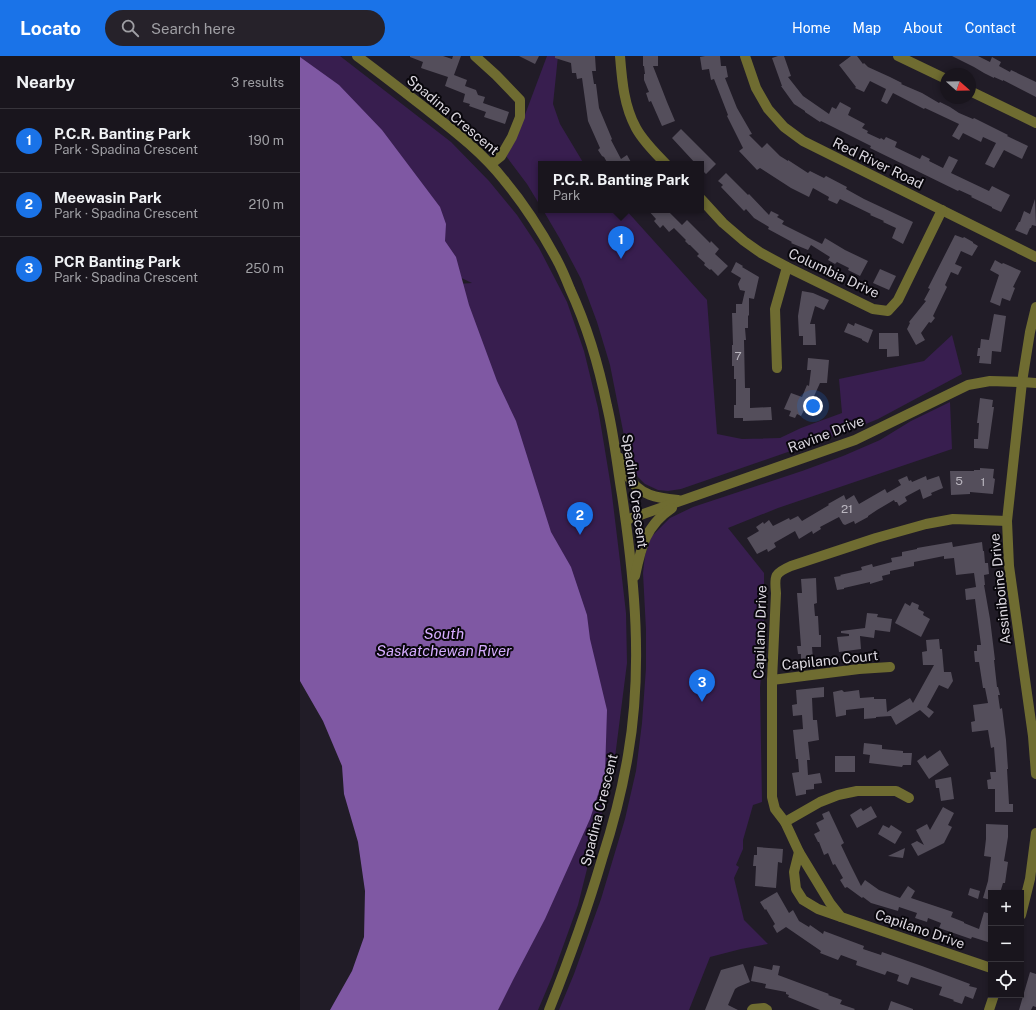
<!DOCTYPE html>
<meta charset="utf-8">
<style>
body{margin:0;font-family:"Public Sans",sans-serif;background:#26222a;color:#f1f3f6}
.controls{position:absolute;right:12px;bottom:12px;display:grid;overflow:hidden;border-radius:0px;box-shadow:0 2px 6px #0003}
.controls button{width:36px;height:36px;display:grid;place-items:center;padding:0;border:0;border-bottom:1px solid #37343b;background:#19151d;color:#f1f3f6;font:20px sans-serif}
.compass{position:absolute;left:640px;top:12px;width:36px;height:36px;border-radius:50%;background:#19151d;box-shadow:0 2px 6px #0003;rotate:110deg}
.you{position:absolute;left:513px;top:350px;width:14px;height:14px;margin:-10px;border:3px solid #fff;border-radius:50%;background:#1a73e8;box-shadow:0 0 0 6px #1a73e833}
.badge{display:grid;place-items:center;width:26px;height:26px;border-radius:50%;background:#1a73e8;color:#fff;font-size:13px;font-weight:700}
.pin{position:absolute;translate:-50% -33px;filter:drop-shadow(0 1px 2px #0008)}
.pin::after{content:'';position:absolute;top:21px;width:14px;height:12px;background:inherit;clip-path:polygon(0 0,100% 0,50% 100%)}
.popup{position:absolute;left:238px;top:105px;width:166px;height:52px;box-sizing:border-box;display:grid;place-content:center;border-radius:0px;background:#19151d;filter:drop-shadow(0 1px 3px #0005);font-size:13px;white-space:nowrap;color:#9f9fa4}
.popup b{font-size:15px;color:#f1f3f6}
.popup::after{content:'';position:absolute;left:50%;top:100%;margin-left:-8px;border:8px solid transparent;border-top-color:#19151d}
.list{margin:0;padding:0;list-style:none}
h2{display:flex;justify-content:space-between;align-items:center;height:52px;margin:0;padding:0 16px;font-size:17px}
h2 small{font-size:13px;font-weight:400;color:#9f9fa4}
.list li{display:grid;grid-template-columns:26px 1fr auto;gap:12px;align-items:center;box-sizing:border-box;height:64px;padding:0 16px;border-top:1px solid #37343b}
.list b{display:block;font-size:15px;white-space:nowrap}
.list p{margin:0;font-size:13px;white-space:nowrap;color:#9f9fa4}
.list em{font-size:13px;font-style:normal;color:#9f9fa4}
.icon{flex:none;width:22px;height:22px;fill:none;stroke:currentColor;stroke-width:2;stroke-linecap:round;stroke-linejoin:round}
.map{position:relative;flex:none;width:736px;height:954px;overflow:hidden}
header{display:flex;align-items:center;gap:24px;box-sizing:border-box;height:56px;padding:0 20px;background:#1a73e8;color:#fff}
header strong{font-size:19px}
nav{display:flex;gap:22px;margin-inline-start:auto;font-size:14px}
.search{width:280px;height:36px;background:#26222a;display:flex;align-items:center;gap:10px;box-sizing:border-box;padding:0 14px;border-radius:22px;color:#9f9fa4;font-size:15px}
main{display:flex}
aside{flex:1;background:#19151d}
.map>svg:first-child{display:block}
.green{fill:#381e4f}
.water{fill:#7f58a3}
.building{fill:#544e5b}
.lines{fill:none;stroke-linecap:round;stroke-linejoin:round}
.minor{stroke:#6f6c31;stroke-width:10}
.labels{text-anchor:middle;stroke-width:4;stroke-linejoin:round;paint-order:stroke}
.number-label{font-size:12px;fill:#bab6bf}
.street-label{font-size:14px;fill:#dcd8e0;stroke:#09070c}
.water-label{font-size:15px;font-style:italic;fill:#d5acfe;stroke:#09070c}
</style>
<header>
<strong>Locato</strong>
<div class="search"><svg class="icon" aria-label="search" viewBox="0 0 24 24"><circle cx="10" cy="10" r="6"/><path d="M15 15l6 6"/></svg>Search here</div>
<nav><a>Home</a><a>Map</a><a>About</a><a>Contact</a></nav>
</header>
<main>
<aside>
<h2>Nearby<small>3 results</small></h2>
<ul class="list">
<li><span class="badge">1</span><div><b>P.C.R. Banting Park</b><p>Park · Spadina Crescent</p></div><em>190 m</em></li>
<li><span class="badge">2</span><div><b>Meewasin Park</b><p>Park · Spadina Crescent</p></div><em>210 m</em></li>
<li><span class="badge">3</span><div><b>PCR Banting Park</b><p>Park · Spadina Crescent</p></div><em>250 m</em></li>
</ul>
</aside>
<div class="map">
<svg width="736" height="954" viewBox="0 0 736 954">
<rect width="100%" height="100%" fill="#211c27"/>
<g class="green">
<polygon points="0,0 40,0 151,86 189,125 217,159 239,192 267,246 284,295 298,352 311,431 320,505 326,557 327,607 313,717 295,781 278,849 252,921 238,954 192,954 158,228 172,227 153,218 0,10"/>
<polygon points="247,0 258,0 253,48 260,68 284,108 241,108 241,151 227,128 206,100 223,64"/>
<polygon points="243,154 326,154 407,244 417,378 442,383 480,382 501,372 542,357 539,323 624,305 652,279 662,318 578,363 551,374 381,433 368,435 358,434 345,428 336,419 328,400 310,309 297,266 281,223 260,183"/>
<polygon points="650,346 652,393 478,452 428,472 464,517 464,582 460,632 462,746 453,749 443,784 443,793 436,809 439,811 434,822 444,864 468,888 441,893 410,901 389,954 259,954 274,918 301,843 325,763 336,715 342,667 346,612 346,574 343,517 345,499 351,481 370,462 393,451 502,415 543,400 580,384 611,365"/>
</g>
<polygon class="water" points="0,1 39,29 82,74 140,151 146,168 145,185 156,201 169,249 197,325 216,365 251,476 271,511 287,559 290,583 307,654 305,717 290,763 245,863 213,924 198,954 30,954 52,915 64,881 65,835 58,786 44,738 42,710 23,665 0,625"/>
<g class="building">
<polygon points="110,0 143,0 152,3 153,0 161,0 154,19 167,24 165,30 176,34 178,39 185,41 183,47 209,56 205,68 184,61 186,56 169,50 170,48 163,46 165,38 145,30 148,21 121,12 123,6 110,1"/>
<polygon points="219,0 239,0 235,8"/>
<polygon points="255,0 295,0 296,15 292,15 294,28 296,28 299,52 312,83 311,84 321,103 327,99 332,108 308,108 304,101 302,100 298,94 300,92 288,65 282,22 277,23 276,17 272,17 271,7 255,2"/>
<polygon points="343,0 358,0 358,10 353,10 367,46 375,65 362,70 351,45 349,46 346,37 349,36 344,24 344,18 345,18 344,10 343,10"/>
<polygon points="405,0 420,0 421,10 426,10 428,21 425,22 437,52 452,78 449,79 462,92 467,87 480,100 488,105 488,104 508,117 510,115 524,122 526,120 547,131 546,133 564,143 613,166 603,188 592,182 596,172 583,166 584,165 570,159 571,158 540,143 537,148 528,144 529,141 513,132 509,141 491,132 460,112 457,114 439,95 443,92 427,60 428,59 414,23 411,24 409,13 402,14 400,1"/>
<polygon points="478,0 484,0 491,20 488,21 503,40 529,58 532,51 536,53 540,46 551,52 548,59 565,68 562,72 568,75 567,77 580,83 581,82 584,84 586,81 597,86 595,91 620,103 622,99 630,103 629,105 643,112 649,100 658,104 651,117 689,135 692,130 710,139 701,156 692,152 692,151 671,141 672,140 659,134 658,135 570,92 571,90 521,65 520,66 505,56 505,55 494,48 481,30 482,30 472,2"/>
<polygon points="551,0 557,0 563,8 564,7 568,11 590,21 602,27 601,28 622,37 639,47 640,46 650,51 659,57 673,63 674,62 708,79 707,80 728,90 722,103 704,94 694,112 685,108 696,87 683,81 681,86 663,77 659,84 652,80 659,68 625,52 624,53 593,37 587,48 581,45 586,33 570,25 564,36 555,32 556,31 539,9"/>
<polygon points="652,0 678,0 690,6 692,1 701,6 699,10 710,16 711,14 736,26 736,41 703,24 703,25 694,21 694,22 684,17 674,11"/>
<polygon points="381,73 416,108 406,118 401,113 401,108 396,108 372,82"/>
<polygon points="426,117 448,139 449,138 469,159 471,155 479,159 477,161 484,165 482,168 522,188 525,182 545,194 568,205 560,220 548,214 549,212 537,206 535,208 528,204 530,201 511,189 508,194 491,187 492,186 468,173 469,171 454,162 446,153 444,155 421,131 423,129 418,125"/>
<polygon points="735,143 736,170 732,169 731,172 730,172 727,179 715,174 719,166 720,166 724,155 730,158"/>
<polygon points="348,154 367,154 382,169 387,164 410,187 411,185 419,193 415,198 428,210 418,220 411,213 410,214 404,209 405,207 397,200 399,198 390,189 389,189 385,185 386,184 374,172 369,176 363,169 360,172 354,165 356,163"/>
<polygon points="655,179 663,182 664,181 673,186 673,187 678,190 672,200 661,195 655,208 662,211 658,219 651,216 645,229 647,231 633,260 635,262 631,267 629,266 621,277 625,284 616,289 607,273 610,267 609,266 626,245 624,244 630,233 628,232"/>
<polygon points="695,204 702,208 703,207 710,210 721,215 713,231 715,232 710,245 702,242 700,250 690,246 699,219 690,214"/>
<polygon points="436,206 443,210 442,211 459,221 454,243 449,242 449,259 448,260 448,272 445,272 446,284 444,284 445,332 450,332 450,352 471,351 472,364 443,365 443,362 434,362 434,349 436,349 436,323 434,323 434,310 432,310 432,289 433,289 432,257 436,257 436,248 442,248 445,235 440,234 438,228 441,222 431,216"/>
<polygon points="580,213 596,220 589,234 573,227"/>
<polygon points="502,235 513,237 529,244 524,254 515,250 510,268 515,268 516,289 503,289 503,280 499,280 498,260"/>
<polygon points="694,258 706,260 701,296 692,295 691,308 679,307 680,300 677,300 678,292 680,292 681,283 689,284"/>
<polygon points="548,267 554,270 555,267 573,274 568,287 562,284 562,283 544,276"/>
<polygon points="579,277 598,277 599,300 587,301 587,293 579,293"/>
<polygon points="508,302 529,304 527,327 520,327 510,349 507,348 501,360 497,358 495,362 489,360 491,355 484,353 491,337 502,341 507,329 509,330 511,314 507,314"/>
<polygon points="680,342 693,344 692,351 694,351 688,393 674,392 674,383 678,383 679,367 677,367"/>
<polygon points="680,412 694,413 693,422 695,423 693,438 670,436 670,438 651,439 650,415 674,415 674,414 680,414"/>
<polygon points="607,420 609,425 611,424 612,426 626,420 627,424 639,420 643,432 631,437 632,439 623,443 620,433 605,441 607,445 599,450 597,446 595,446 594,444 577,454 568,460 568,461 555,468 554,465 545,469 543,468 539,461 520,471 521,473 513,478 512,475 499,483 495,475 474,487 476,491 468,496 467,493 457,498 447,482 459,475 456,471 463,466 464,468 469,464 473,470 489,462 490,464 498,460 502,465 529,449 528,448 544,439 546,444 554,439 559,448 585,433 587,437 601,429 598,424"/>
<polygon points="652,486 653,491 682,486 683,495 684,495 685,507 688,507 689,518 684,519 685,529 684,529 690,563 695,604 694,604 697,631 698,631 700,639 698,639 700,653 702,652 706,684 708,713 707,713 709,748 713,748 713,756 695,756 695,733 688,733 687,724 691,723 690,716 696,716 694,691 691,692 688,674 672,676 671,666 675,665 673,649 688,647 685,632 683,632 679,606 675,606 674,595 677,595 677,589 681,589 675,543 666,544 665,533 676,531 674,517 656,519 654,502 644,503 644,500 614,506 614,510 590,515 590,518 582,520 583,524 570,528 570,526 544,532 544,533 537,534 534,521 541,520 540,519 562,514 561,511 572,508 573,511 592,506 591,502 602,500 602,496 617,493 617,492"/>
<polygon points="516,522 517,547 514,548 515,560 518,560 519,579 521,579 521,591 512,591 513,603 501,604 501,598 498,598 497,590 501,590 497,537 502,537 501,523"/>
<polygon points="612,546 619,549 618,553 624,556 623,559 630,563 621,581 595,567 605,547 610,550"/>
<polygon points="567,557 578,558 577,561 592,563 590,576 575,574 574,582 560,580 561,593 539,596 537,581 549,580 549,578 541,577 541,575 565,572"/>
<polygon points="639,583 640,593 642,593 644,616 651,616 653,625 648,633 639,629 627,651 634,656 629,662 620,654 596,669 591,660 576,661 576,662 564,663 564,652 546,654 546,659 536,661 533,636 542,634 544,636 559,634 560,642 574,641 574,643 586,643 587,656 610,642 613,647 634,609 623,609 622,596 627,595 626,584"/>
<polygon points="524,631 524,641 512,642 513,664 517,664 519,684 508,686 510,704 507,704 508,719 520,717 522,727 514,728 514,733 506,734 506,738 496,740 492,717 499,716 498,703 496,703 493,674 503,673 502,659 493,660 492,649 497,648 496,634"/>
<polygon points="564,687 582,689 582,693 603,695 603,697 612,697 611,709 603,709 602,711 569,707 570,699 563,698"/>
<polygon points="640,694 649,709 629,723 617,705 625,699 627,703"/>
<rect x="535" y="700" width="20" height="16"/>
<polygon points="651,721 654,743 641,745 639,732 636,732 635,724"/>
<polygon points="571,750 577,761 557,772 550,759 561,752 563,755"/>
<polygon points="643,751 654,757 648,769 652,771 644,787 618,800 611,788 617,785 624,789 616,774 627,768 630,774"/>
<polygon points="529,755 544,787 541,789 550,808 561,830 565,824 579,834 600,842 608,830 615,835 611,842 653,856 651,861 664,866 664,867 679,873 684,856 691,858 691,887 672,881 671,883 639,872 641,867 628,862 627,866 615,862 617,857 599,851 598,855 571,847 563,841 562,842 547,831 545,832 540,824 543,822 535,808 533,809 528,797 524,799 519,786 518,786 514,778 520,775 516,767 524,763 522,758"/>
<polygon points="686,768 708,769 708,781 704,805 708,806 705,827 703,827 700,837 691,837 691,844 683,842 688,825 691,801 684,800 686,783"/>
<polygon points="583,769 589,772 591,769 602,776 595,788 578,778"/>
<polygon points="457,791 483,793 482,807 478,806 476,832 455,830 456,810 453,810 454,799 457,799"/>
<polygon points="605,792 603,802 588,800"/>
<polygon points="670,832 680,835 678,843 668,839"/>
<polygon points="477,836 489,857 493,854 499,865 509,871 510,869 523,878 524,875 564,890 563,893 581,899 582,896 622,910 670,928 669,930 677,932 673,943 665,940 662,948 653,945 654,944 639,939 642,931 611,921 608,929 597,925 599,919 587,915 585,919 556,909 557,905 541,899 538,904 520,897 521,895 486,871 477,877 473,870 475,868 466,853 465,854 460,846"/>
<polygon points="443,908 450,926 438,931 435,933 428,949 438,954 405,954 421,914"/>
<polygon points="473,909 480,910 478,919 529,938 528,939 542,944 540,948 555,953 554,954 520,954 488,941 489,939 486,938 486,936 465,932 466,928 451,925 454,910 472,914"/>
<polygon points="730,916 736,918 736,951 733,950 731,954 719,954"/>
<polygon points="591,945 613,953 613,954 588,954"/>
</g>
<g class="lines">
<g class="minor">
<path d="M57 0C80 17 103 35 125 52 153 74 182 96 204 124 224 148 242 176 257 204 262 213 266 223 270 233 287 270 299 310 307 350 314 379 317 409 322 439 335 526 343 613 328 699 322 735 313 769 302 803 287 854 269 904 249 954"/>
<polyline points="175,0 196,19 220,44 220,61 212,81 201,100 191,108"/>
<path d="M320 0C322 25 324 50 336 72 343 85 356 98 366 108"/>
<polyline points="445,0 456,32 468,53 484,71 503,85 736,201"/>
<polyline points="598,0 646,23"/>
<polyline points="670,35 736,67"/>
<polyline points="401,143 423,167 444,185 461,197 487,211 573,253 588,255 598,244 642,154"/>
<polyline points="736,251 730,276 722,326 707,465 709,510 733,680 736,718"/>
<polyline points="477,312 475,253 487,211"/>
<path d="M320 402C323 408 324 415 328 420 339 440 358 442 378 444"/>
<polyline points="326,464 555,384 668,329 690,325 722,326 736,327"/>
<path d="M335 520C341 491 346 469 372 452"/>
<polyline points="472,624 559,613 590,611"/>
<polyline points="485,766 520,746 538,739 557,735 596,735 609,742"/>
<polyline points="499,796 494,816 496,833 503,844 518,853 541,861"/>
<polyline points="721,859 730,823 736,777"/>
<path d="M691 912 541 861 530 847 499 796 485 766 475 753 472 741V624L476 537C474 519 475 517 491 510L576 482 626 468 653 463 707 465"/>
<polyline points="452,954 453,953 464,952 467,954"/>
<polyline points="689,954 694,939"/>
</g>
</g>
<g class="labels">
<g class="number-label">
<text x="438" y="304">7</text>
<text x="659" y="429">5</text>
<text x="683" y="430">1</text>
<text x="547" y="457">21</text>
</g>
<g class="street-label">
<text transform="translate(153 59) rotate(40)" y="5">Spadina Crescent</text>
<text transform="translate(578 107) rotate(26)" y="5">Red River Road</text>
<text transform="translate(534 217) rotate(25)" y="5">Columbia Drive</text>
<text transform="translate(526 378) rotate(-21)" y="5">Ravine Drive</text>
<text transform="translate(335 435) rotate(82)" y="5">Spadina Crescent</text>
<text transform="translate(700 533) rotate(-96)" y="5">Assiniboine Drive</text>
<text transform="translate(460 576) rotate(-88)" y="5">Capilano Drive</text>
<text transform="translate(530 604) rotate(-6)" y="5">Capilano Court</text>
<text transform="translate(299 754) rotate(-76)" y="5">Spadina Crescent</text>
<text transform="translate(620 873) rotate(19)" y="5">Capilano Drive</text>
</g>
<g class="water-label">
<text x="144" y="583">South<tspan x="144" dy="17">Saskatchewan River</tspan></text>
</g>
</g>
</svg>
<div class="controls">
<button>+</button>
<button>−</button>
<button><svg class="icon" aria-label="locate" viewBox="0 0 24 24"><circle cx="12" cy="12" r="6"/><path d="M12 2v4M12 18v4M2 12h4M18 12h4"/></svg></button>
</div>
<svg class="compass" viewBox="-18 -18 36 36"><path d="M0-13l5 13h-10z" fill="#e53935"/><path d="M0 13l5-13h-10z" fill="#9f9fa4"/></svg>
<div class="you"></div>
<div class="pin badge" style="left:321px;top:203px">1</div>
<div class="popup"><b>P.C.R. Banting Park</b>Park</div>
<div class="pin badge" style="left:280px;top:479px">2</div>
<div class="pin badge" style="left:402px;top:646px">3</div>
</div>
</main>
